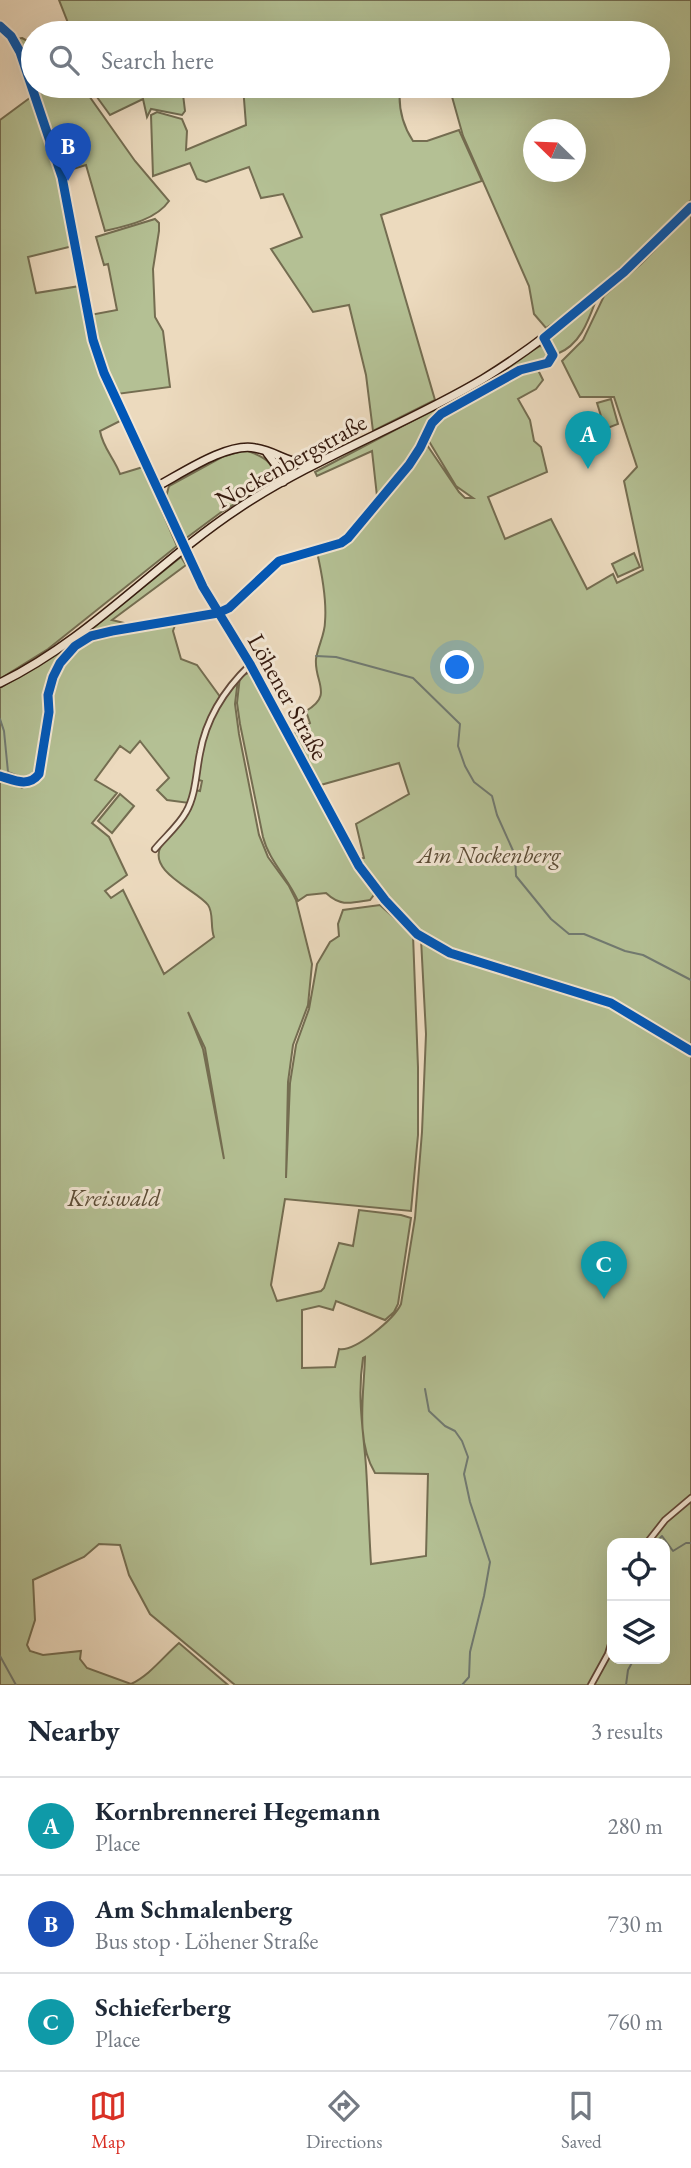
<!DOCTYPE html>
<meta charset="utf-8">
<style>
body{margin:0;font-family:"EB Garamond",serif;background:#f2f2f3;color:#1f2937}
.controls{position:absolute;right:21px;bottom:21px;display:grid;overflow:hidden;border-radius:14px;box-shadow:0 7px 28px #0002}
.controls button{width:63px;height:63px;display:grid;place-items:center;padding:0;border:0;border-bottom:2px solid #e0e1e3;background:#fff;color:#1f2937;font:35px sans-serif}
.compass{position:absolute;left:523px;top:119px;width:63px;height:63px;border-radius:50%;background:#fff;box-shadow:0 7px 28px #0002;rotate:293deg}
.you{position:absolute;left:458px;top:668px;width:24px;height:24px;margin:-18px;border:5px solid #fff;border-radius:50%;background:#1a73e8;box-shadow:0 0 0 10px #1a73e833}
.badge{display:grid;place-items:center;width:46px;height:46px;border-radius:50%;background:#d93025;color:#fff;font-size:23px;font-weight:700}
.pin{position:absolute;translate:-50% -58px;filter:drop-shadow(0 2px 4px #0008)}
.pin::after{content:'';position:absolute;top:37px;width:24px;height:21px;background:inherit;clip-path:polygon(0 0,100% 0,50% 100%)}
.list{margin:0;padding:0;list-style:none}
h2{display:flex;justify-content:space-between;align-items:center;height:91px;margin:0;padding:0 28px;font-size:30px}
h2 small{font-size:23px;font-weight:400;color:#747a83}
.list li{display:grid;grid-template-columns:46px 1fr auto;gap:21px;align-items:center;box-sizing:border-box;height:98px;padding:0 28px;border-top:2px solid #e0e1e3}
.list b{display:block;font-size:26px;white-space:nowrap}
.list p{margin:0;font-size:23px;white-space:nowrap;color:#747a83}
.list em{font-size:23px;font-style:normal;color:#747a83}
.icon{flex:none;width:38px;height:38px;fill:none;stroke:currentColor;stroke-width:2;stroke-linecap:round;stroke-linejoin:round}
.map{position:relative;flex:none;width:691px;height:1685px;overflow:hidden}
.search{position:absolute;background:#fff;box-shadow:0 7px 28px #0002;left:21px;right:21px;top:21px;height:77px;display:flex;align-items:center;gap:18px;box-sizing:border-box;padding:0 24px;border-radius:38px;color:#747a83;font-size:26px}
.sheet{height:385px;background:#fff}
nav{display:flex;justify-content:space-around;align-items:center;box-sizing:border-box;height:98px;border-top:2px solid #e0e1e3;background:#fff;font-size:19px;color:#747a83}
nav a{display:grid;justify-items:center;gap:4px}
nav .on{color:#d93025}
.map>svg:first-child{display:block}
.green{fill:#b4c094;stroke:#746d51;stroke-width:2;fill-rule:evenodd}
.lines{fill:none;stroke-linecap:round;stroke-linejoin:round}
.stream{stroke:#717a71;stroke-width:2}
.street-casing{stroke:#634a3a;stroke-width:8}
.secondary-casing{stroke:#351a0e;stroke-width:10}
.street{stroke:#f3e7d5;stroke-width:4.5}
.secondary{stroke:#f3e7d5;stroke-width:7}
.secondary-bridge-casing{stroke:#351a0e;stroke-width:10;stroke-linecap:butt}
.secondary-bridge{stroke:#f3e7d5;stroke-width:7}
.cycleway-casing{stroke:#f3e7d5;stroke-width:13}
.cycleway{stroke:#0057b8;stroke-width:9}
.labels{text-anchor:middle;stroke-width:6;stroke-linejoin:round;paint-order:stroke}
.street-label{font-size:24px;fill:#351a0e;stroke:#f3e7d5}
.park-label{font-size:24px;font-style:italic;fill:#5b4c36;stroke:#f3e7d5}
</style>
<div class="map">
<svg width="691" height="1685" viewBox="0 0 691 1685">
<rect width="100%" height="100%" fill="#ecdabe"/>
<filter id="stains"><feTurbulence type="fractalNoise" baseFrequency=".00286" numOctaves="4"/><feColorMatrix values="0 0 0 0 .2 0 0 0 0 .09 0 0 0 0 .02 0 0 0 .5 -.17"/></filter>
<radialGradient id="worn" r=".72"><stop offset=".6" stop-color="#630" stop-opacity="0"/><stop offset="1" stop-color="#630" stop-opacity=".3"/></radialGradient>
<g class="green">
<path d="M59 0H691V200C648 243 598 296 546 328L534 314 529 286 463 136 449 86H658V33H72ZM534 130H576V172H534Z"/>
<polygon points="22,38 33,44 33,82 16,39"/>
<path d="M35 86H82L135 161 169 201C156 220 126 226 105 231L86 165 63 172Z"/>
<polygon points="89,86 182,86 185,111 182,115 151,109 147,117 143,99 110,115"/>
<path d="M243 86H400C398 106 401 123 413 141H427L459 130 482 181 381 215 435 400 373 431 366 375 349 305 313 312 271 249 302 237 283 194 261 198 249 167 206 182 197 179 190 163 153 176 151 115 157 112 182 119 187 131 186 150 246 125Z"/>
<path d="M31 97 59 174 73 246 28 257 36 293 80 286C89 334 98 375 122 420L100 431C103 448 114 458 120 474L143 467 177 546 48 649 0 679V120Z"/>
<path d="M691 213V1048L625 1008 568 986 455 952 418 932 378 888 356 859 364 858 356 824 409 794 399 763 317 786 291 736 310 723 306 711C334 695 314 682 316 659 318 646 325 634 325 622 327 599 322 574 317 552L342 545 411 465 425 442 459 492 465 498H473L456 486 427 438 434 423 443 415 496 384 515 374 537 368 543 380 536 389 518 399 530 420 534 441 541 447 547 472 488 497 505 539 551 519 587 589 613 574 617 583 643 570 624 481 637 467 614 397H580L562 361 583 340 604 296 641 264Z"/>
<polygon points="155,219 159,223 159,231 153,269 155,317 163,331 170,387 117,394 95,339 90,315 117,310 108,264 104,265 96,237"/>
<path d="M596 300C588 322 580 345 557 354L549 338Z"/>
<polygon points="540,346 545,347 548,357 544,360 501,377 441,410 433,417 413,454 377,496 372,451 317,476 315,472 439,407"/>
<polygon points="611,399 618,424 605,429 597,403"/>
<path d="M245 450C260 455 280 463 270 482L220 513 185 539 166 497 169 486 222 457Z"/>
<polygon points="634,553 640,567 618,577 612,564"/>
<path d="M181 557 186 565 112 620 128 624 90 634 71 647 56 664 48 683 44 729 37 771 33 777 22 780 0 773V688C65 651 123 603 181 557Z"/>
<path d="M176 622 173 631 181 659 197 665 221 698 209 720 189 803 167 800 157 790 169 778 140 741 130 753 120 746 95 780 117 793 92 823 109 837 127 875 105 891 111 898 123 890 164 974 214 937C210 927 214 913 208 905 197 890 147 872 161 846 167 833 182 824 188 811 191 805 193 797 195 790L200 791 202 781 196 779 206 732 223 700 238 679 235 704 239 734 259 835 268 857 289 886 296 900 312 964 308 1005 293 1045 288 1082 286 1178 290 1083 296 1045 309 1009 317 964 330 942 339 936 338 924 343 910 380 905 413 935 418 1067V1135L411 1211 285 1199 271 1285 277 1301 321 1291 324 1288 339 1243 353 1246 359 1210 401 1215 411 1218 398 1304 394 1312 385 1320 336 1301 333 1310 319 1306 302 1310V1368L335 1367 339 1349C355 1352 394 1319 401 1304L415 1218 422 1132 426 1034 421 939 611 1005 691 1054V1496L665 1518 644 1543H612V1634L607 1654 590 1685H235L150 1614 129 1575 120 1545 99 1544 84 1557 33 1580 35 1620 27 1645 30 1651 43 1655 81 1651 80 1659 87 1668 131 1684C150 1675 163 1657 179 1643L228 1685H0V779L14 783 22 788 34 783 40 776C49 751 48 721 50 695 51 686 55 677 59 669 84 628 133 629 176 622ZM188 1012 205 1048 224 1159 203 1049ZM365 1357C364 1394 355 1440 375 1473L428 1474 426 1556 371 1564C369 1531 368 1498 366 1466 363 1427 357 1397 363 1358Z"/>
<path d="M251 672 376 892 370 900C351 903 341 907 326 893L307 895 298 901C288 878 269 861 263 837L240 724 237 703 240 676Z"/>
<polygon points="120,794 134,806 112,833 98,821"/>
<polygon points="691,1499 691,1685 593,1685 612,1648 612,1659 665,1659 665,1543 649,1543 675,1512"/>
</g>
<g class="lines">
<g class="stream">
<polyline points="316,656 336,657 413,678 460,724 458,746 465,766 474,782 492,796 497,815 515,855 516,876 551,919 569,934 584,934 625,951 643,955 691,980"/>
<polyline points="0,719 4,731 8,772 23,778 34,775"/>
<polyline points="425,1389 429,1411 445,1426 455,1431 462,1441 468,1457 464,1474 470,1502 490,1562 484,1596 470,1652 469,1677 462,1685"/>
<polyline points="655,1543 662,1536 673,1551 686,1543 691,1543"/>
<polyline points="0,1656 16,1685"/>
<polyline points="626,1685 628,1670 634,1659"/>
</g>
<g class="street-casing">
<g id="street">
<path d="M0 776C14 780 28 788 39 774L49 712 48 695 53 677 60 663 75 646 91 636 112 631 218 613 229 608 279 561 341 543 348 538 409 465 420 448 432 423 441 414C464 398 493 380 520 370 531 366 550 368 553 355L544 338"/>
<path d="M155 849C165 837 179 825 186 812 196 795 196 772 200 753 206 719 225 689 250 665"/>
<polyline points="647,1543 665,1520 691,1498"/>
<polyline points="591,1685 608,1654 612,1641"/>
</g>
</g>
<g class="secondary-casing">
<g id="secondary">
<polyline points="0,26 11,36 20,52 62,177 93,340 104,373 179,536"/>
<polyline points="267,453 276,465 283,482"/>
<path d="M156 487C181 474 227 442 255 448 283 453 284 465 317 462"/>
<polyline points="190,560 217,611 250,664 359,866 385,900 417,934 450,953 611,1003 691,1051"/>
<path d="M0 683C89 640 157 562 239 508 316 457 404 426 483 379 560 332 626 270 691 207"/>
</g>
</g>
<use href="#street" class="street"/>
<use href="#secondary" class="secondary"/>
<g class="secondary-bridge-casing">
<polyline id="secondary-bridge" points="179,536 190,560"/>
</g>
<use href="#secondary-bridge" class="secondary-bridge"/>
<g class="cycleway-casing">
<g id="cycleway">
<polyline points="0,26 11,36 20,52 62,177 93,340 104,373 203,587 250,664 359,866 385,900 417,934 450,953 611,1003 691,1051"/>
<path d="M0 776C14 780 28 788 39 774L49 712 48 695 53 677 60 663 75 646 91 636 112 631 218 613 229 608 279 561 341 543 348 538 409 465 420 448 432 423 441 414 520 370 548 363 553 355 544 338 624 272 691 207"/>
</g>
</g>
<use href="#cycleway" class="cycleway"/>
</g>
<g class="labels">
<g class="street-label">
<text transform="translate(291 461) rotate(-29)" y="8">Nockenbergstraße</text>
<text transform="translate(288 697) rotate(61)" y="8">Löhener Straße</text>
</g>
<g class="park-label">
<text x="489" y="863">Am Nockenberg</text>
<text x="114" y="1206">Kreiswald</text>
</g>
</g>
<rect width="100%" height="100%" filter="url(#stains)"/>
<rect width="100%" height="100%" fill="url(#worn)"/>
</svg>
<div class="controls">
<button><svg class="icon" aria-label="locate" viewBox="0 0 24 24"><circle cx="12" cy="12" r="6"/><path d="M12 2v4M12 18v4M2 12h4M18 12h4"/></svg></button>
<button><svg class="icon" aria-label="layers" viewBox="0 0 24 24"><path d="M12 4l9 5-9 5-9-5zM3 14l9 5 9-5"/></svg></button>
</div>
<svg class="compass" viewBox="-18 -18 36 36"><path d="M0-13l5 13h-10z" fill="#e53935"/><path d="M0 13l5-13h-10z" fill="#747a83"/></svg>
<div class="you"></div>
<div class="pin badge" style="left:588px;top:469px;background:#0f9aa8">A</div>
<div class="pin badge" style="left:68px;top:181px;background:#1a4fb4">B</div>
<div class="pin badge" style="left:604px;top:1299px;background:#0f9aa8">C</div>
<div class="search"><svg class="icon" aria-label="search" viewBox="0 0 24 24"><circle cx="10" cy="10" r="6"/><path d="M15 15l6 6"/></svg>Search here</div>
</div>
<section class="sheet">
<h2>Nearby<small>3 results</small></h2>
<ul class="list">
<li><span class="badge" style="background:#0f9aa8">A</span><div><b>Kornbrennerei Hegemann</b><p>Place</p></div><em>280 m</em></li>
<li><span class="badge" style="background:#1a4fb4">B</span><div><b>Am Schmalenberg</b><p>Bus stop · Löhener Straße</p></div><em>730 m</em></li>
<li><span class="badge" style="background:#0f9aa8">C</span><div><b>Schieferberg</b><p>Place</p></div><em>760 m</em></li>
</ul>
</section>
<nav>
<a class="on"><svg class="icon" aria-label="map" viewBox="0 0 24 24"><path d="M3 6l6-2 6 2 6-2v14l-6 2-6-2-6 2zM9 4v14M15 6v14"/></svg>Map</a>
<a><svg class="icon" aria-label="directions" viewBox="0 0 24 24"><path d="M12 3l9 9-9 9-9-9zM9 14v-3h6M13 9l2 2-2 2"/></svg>Directions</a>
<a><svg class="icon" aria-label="saved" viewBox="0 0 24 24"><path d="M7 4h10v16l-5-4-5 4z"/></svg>Saved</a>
</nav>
